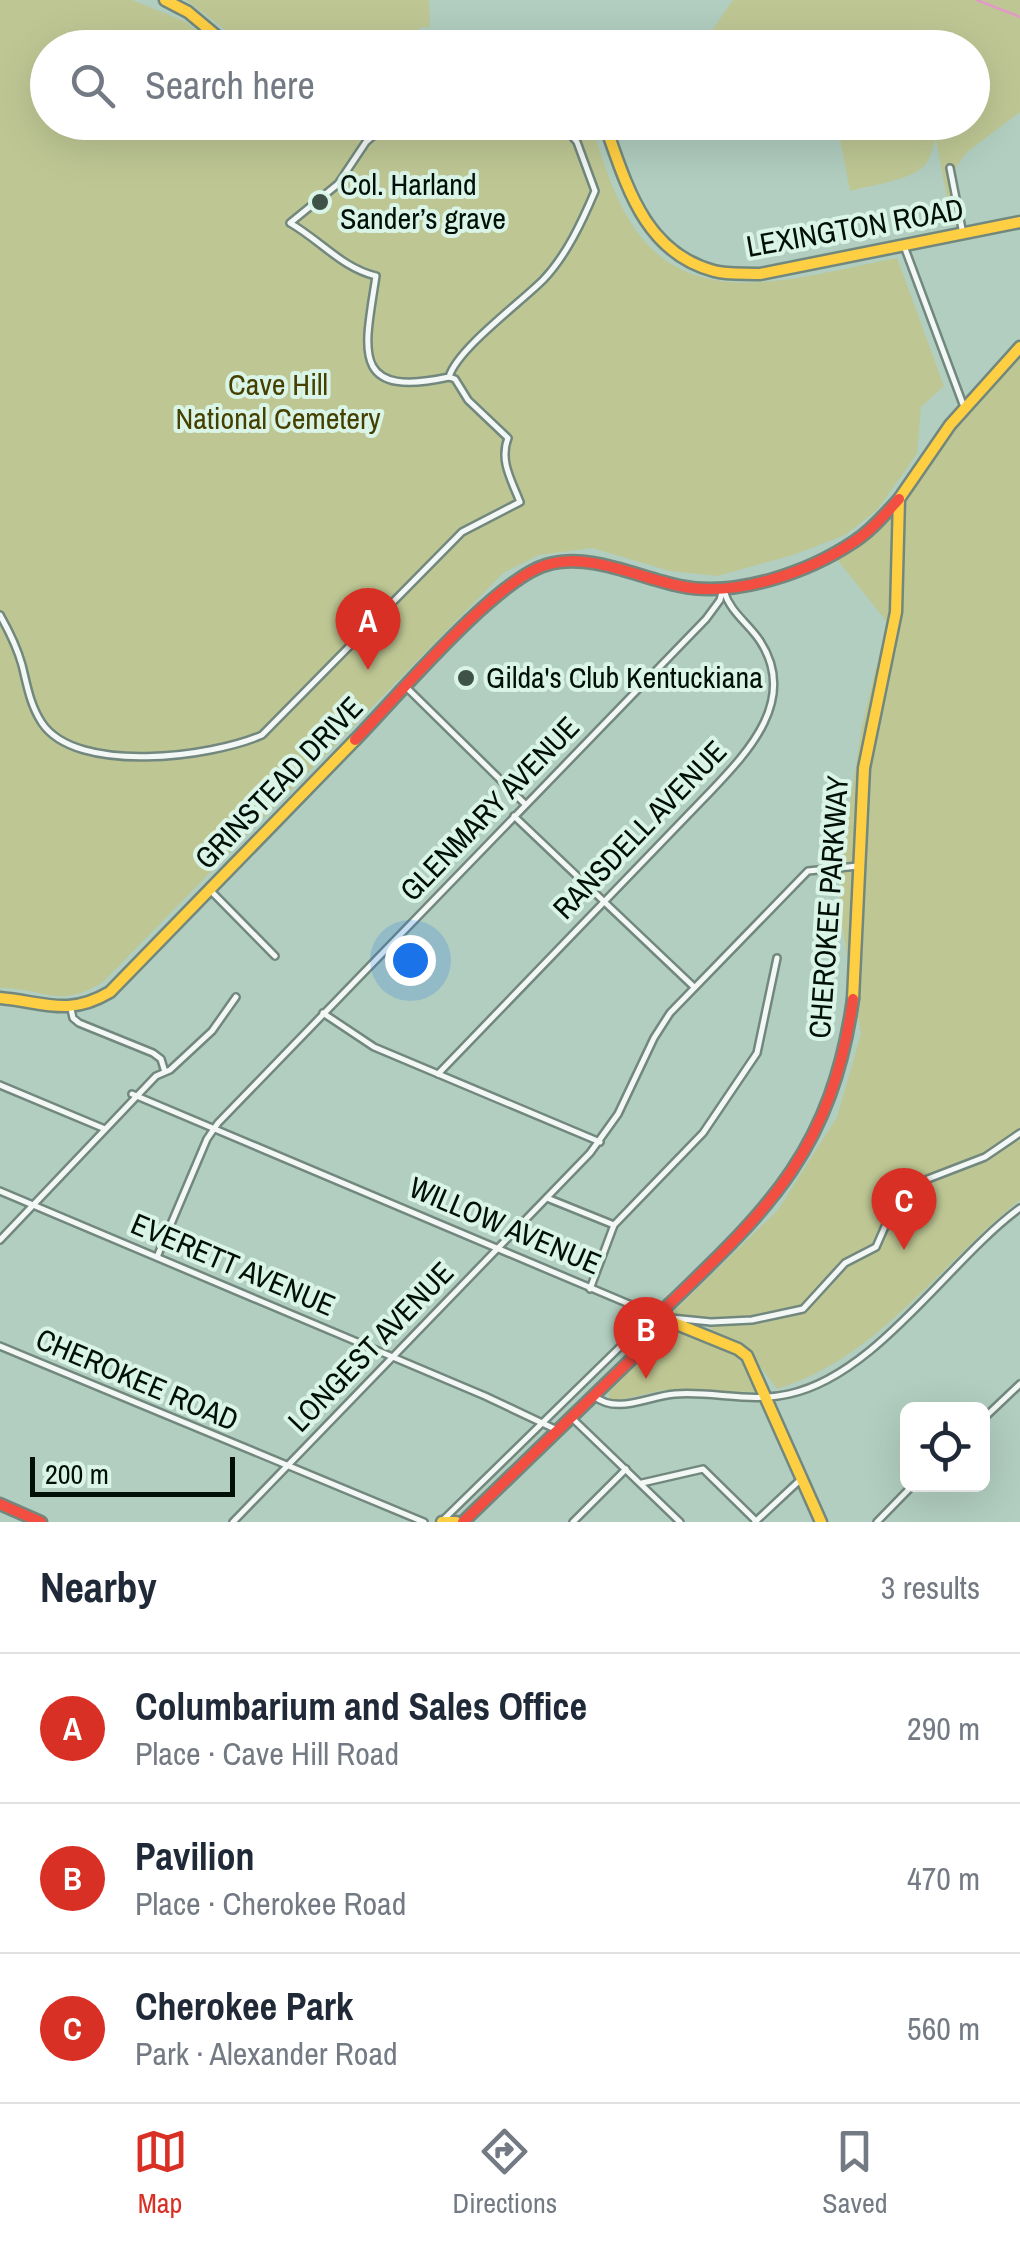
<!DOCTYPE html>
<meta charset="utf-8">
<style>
body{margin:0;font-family:"Archivo Narrow",sans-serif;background:#f2f2f3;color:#1f2937}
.controls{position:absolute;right:30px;bottom:30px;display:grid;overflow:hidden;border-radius:15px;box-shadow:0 10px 40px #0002}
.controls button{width:90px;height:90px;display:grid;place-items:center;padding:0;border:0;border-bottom:2px solid #e0e1e3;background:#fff;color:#1f2937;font:50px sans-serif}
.scale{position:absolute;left:30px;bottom:25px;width:205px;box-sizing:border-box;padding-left:10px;border:5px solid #001008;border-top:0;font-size:28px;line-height:35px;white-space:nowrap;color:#001008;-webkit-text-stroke:8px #daf4e7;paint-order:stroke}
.you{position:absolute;left:410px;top:960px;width:35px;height:35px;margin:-25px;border:8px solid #fff;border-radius:50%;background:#1a73e8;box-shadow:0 0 0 15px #1a73e833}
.badge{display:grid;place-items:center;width:65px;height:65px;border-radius:50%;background:#d93025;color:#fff;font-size:32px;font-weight:700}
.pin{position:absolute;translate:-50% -82px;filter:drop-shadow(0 2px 5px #0008)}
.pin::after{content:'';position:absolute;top:52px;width:35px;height:30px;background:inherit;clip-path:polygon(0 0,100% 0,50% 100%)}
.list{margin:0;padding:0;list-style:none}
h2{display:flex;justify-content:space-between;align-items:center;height:130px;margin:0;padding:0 40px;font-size:42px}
h2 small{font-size:32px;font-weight:400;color:#747a83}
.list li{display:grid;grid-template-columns:65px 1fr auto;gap:30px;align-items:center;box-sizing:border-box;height:150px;padding:0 40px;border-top:2px solid #e0e1e3}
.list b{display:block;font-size:38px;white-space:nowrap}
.list p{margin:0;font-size:32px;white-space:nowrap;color:#747a83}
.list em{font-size:32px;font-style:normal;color:#747a83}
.icon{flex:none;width:55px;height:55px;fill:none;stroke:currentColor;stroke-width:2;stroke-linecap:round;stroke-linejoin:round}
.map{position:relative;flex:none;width:1020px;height:1522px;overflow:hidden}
.search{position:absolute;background:#fff;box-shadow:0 10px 40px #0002;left:30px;right:30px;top:30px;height:110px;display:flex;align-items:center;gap:25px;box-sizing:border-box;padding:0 35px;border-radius:55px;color:#747a83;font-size:38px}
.sheet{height:580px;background:#fff}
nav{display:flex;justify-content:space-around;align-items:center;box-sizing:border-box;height:140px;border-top:2px solid #e0e1e3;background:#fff;font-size:28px;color:#747a83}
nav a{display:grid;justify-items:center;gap:5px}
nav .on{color:#d93025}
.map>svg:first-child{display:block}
.green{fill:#bec794}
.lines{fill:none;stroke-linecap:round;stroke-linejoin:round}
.stream{stroke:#e399c6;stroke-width:2.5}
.street-casing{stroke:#72887e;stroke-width:10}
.slow-casing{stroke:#72887e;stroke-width:15}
.jam-casing{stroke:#72887e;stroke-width:15}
.street{stroke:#f3f8f6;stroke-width:5}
.slow{stroke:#ffcf43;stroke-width:10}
.jam{stroke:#f24e42;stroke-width:10}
.poi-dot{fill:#3e5248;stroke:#daf4e7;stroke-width:4}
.labels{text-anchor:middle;stroke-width:8;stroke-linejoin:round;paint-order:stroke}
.poi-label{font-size:30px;fill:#001008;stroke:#daf4e7;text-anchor:start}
.street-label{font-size:30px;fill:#001008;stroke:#daf4e7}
.park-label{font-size:30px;fill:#454000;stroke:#daf4e7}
</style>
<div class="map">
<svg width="1020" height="1522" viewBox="0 0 1020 1522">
<rect width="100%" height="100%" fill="#b1cec0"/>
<g class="green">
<path d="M0 0H132L186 22 215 47 48 48V122L591 123C600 152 609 182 623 209 681 322 798 276 897 258L944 386 921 407 917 454 877 510 845 535 793 555 717 576 670 571 592 548 539 555 503 573 103 982C58 1010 45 988 0 988Z"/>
<polygon points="186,0 429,0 430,27 419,28 421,47 248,47"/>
<path d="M733 0H1020V112L967 152 954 170 964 224 952 225 936 139C933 146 931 155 927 162 917 180 870 185 850 191L837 123 972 122V48H822L820 41 789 47 700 48Z"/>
<path d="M1020 357V1200C940 1264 878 1358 777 1389L745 1346 712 1330 702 1318 672 1313 778 1210 837 1117 861 1034 839 908 847 822 862 726 887 622 836 558C895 525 923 472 962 421 979 398 1000 377 1020 357Z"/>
<polygon points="669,1329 730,1350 749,1371 756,1392 663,1390 615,1401 609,1399 609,1392"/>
</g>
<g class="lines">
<polyline class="stream" points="977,0 1020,17"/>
<g class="street-casing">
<g id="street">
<polyline points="613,48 616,38 639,43 638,48"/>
<path d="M389 122 366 142 338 184 290 223C320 240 342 268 376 276 365 349 349 399 449 377 457 349 520 303 543 280 566 256 582 222 595 191L577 142 560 122"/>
<polyline points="950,168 963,234"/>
<polyline points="904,246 964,407"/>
<path d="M0 615C9 631 17 647 22 665 27 685 30 705 42 723 77 775 212 757 262 735L462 532 520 502C512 481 499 461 508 438L468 400 455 379 449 377"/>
<polyline points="407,688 525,804"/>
<polyline points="514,816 694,987"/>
<polyline points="210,890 275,956"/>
<polyline points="71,1009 73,1018 79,1023 153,1053 161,1059 164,1069"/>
<polyline points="323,1013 374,1047 600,1142"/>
<path d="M438 1074 711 791C749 751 798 699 760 641 749 624 730 612 724 591"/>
<polyline points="0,1085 105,1129"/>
<polyline points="132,1094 655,1315"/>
<polyline points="0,1191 485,1396 557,1430"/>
<polyline points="547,1198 614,1225"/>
<polyline points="0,1240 156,1076 170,1070 212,1031 236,997"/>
<polyline points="157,1257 207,1139 218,1123 706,619 720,600 723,588"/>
<polyline points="590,1289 614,1225 703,1133 757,1053 777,958"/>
<polyline points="671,1318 711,1322 752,1320 803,1309 845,1263 876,1247 898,1197 907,1187 985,1157 1020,1133"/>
<polyline points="0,1346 424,1522"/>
<path d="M594 1396C617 1415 648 1396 675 1394 713 1391 751 1403 789 1394 877 1375 949 1260 1020 1208"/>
<polyline points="572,1418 680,1522"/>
<polyline points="982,1420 1020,1384"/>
<polyline points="642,1483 703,1469 756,1521"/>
<polyline points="443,1520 623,1344 655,1317"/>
<polyline points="233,1522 590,1153 618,1114 654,1038 670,1013 808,871 858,866"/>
<polyline points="573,1522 626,1469"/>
<polyline points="755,1522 800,1480"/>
<polyline points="877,1522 914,1484"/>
</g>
</g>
<g class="slow-casing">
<g id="slow">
<polyline points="165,0 188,12 231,48"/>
<path d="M604 122C626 183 643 252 714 271 728 275 745 273 760 274L1020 222"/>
<path d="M0 998C44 1002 68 1017 110 992L355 740"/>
<polyline points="853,999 864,768 896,612 899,499 950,425 1020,347"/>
<polyline points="657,1316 738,1349 747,1356 821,1522"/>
<polyline points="442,1522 456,1522"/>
</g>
</g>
<g class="jam-casing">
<g id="jam">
<path d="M355 740C397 697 495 580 546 565 591 552 636 577 680 586 736 598 809 572 855 541 872 530 885 514 899 499"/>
<polyline points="0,1504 41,1522"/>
<path d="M463 1522 648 1343 656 1330 657 1316C765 1212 831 1155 853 999"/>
</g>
</g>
<use href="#street" class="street"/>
<use href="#slow" class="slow"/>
<use href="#jam" class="jam"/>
</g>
<g class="poi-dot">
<circle cx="320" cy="202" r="10"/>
<circle cx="466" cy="678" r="10"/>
</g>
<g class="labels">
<g class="poi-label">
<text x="340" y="195">Col. Harland<tspan x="340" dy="34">Sander’s grave</tspan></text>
<text x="486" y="688">Gilda's Club Kentuckiana</text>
</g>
<g class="street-label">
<text transform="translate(855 228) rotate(-10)" y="10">LEXINGTON ROAD</text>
<text transform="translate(279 783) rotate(-46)" y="10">GRINSTEAD DRIVE</text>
<text transform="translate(490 809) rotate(-46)" y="10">GLENMARY AVENUE</text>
<text transform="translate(640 830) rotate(-46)" y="10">RANSDELL AVENUE</text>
<text transform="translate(829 907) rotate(-86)" y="10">CHEROKEE PARKWAY</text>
<text transform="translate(505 1226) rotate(23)" y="10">WILLOW AVENUE</text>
<text transform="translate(233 1265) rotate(23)" y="10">EVERETT AVENUE</text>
<text transform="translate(371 1347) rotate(-46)" y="10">LONGEST AVENUE</text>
<text transform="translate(137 1380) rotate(23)" y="10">CHEROKEE ROAD</text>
</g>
<g class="park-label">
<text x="278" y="395">Cave Hill<tspan x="278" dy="34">National Cemetery</tspan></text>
</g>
</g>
</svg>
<div class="controls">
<button><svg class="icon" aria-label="locate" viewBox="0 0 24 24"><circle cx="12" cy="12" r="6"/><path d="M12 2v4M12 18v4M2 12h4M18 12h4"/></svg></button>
</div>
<div class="scale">200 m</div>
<div class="you"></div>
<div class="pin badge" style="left:368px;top:670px">A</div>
<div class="pin badge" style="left:646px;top:1379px">B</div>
<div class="pin badge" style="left:904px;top:1250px">C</div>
<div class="search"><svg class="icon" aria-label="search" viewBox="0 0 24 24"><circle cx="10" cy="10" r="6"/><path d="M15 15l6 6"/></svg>Search here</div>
</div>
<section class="sheet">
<h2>Nearby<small>3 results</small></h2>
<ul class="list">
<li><span class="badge">A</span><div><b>Columbarium and Sales Office</b><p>Place · Cave Hill Road</p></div><em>290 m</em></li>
<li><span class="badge">B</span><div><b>Pavilion</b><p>Place · Cherokee Road</p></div><em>470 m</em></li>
<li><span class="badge">C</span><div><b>Cherokee Park</b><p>Park · Alexander Road</p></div><em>560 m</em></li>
</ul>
</section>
<nav>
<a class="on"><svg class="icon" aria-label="map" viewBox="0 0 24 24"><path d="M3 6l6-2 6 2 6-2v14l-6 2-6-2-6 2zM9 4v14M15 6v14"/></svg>Map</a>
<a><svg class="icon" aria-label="directions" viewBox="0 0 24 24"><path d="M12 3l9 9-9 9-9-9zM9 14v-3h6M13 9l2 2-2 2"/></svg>Directions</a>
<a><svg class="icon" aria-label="saved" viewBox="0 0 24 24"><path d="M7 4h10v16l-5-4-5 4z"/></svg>Saved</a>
</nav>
